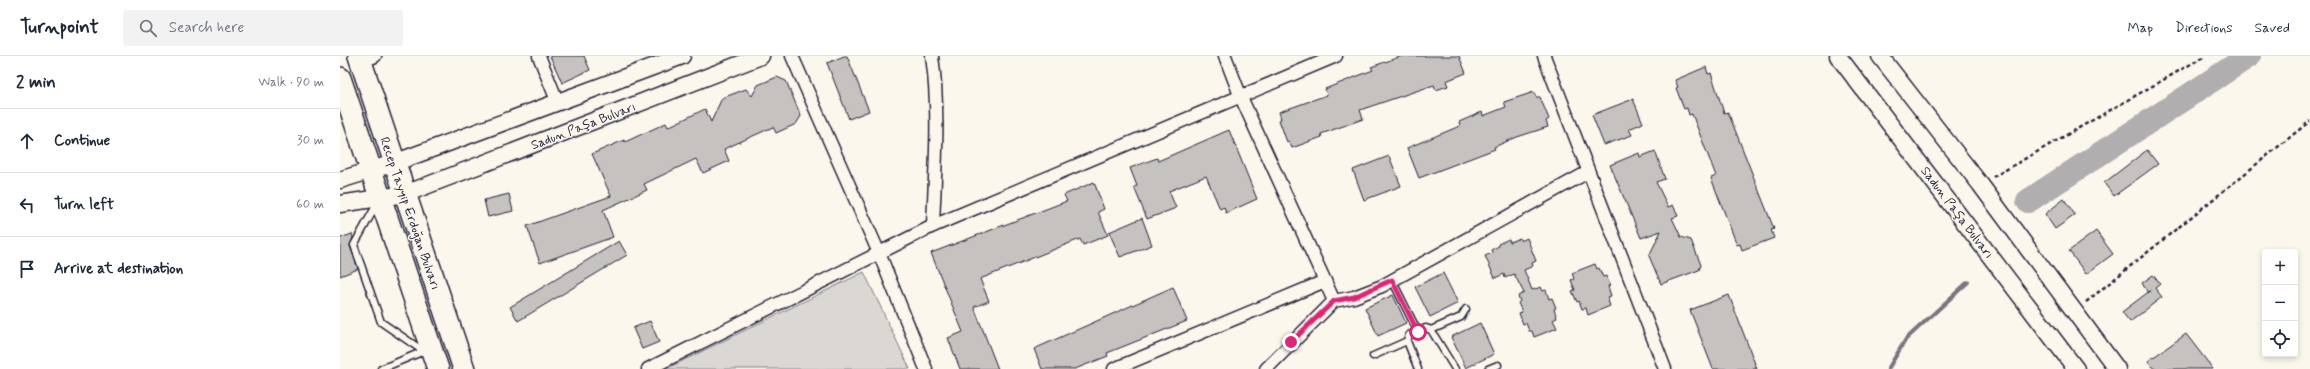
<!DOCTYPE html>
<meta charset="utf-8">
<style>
body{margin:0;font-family:Mynerve,sans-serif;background:#f2f2f3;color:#1f2937}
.controls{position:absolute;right:12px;bottom:12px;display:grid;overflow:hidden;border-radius:4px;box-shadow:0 2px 6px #0003}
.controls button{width:36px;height:36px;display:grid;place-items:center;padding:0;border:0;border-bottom:1px solid #e0e1e3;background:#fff;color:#1f2937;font:20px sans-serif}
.stop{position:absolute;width:12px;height:12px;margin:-9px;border:3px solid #db2777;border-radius:50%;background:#fff}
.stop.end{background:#db2777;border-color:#fff;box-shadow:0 1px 4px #0008}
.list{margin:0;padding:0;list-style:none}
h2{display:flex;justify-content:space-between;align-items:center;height:52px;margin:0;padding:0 16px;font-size:17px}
h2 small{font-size:13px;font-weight:400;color:#747a83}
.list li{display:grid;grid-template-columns:26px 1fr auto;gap:12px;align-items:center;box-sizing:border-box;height:64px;padding:0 16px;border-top:1px solid #e0e1e3}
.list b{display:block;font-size:15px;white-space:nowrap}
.list em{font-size:13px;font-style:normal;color:#747a83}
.icon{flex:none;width:22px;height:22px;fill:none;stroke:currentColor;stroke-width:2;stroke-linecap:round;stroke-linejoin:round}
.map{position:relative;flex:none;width:1970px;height:313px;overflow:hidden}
header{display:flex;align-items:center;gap:24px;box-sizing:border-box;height:56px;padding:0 20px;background:#fff;border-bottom:1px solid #e0e1e3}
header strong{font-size:19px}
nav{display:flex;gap:22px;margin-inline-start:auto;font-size:14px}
.search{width:280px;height:36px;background:#f2f2f3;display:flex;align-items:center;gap:10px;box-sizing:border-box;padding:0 14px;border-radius:4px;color:#747a83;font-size:15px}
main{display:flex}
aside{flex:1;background:#fff}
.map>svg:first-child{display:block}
.green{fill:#dbd8d3;stroke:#7e7d87}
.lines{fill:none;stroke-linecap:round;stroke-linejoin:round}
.stream{stroke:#787681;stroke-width:4}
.river{stroke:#b1aeb0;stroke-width:24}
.building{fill:#c6c2c0;stroke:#22223b}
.lane-casing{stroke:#22223b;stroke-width:9}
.street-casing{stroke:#22223b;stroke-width:15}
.secondary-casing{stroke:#22223b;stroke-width:19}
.highway-casing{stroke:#22223b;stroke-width:24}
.path{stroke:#22223b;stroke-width:2.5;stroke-dasharray:4 3;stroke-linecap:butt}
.lane{stroke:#fbf7ec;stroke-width:6}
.street{stroke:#fbf7ec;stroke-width:12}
.secondary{stroke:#fbf7ec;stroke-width:16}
.highway{stroke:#fbf7ec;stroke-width:21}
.route{stroke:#db2777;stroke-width:5}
.labels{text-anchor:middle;stroke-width:3;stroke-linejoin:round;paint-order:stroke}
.street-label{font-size:13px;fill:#22223b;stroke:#fbf7ec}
</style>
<header>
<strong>Turnpoint</strong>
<div class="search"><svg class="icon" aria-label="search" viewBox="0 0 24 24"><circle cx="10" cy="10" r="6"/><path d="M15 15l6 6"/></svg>Search here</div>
<nav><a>Map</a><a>Directions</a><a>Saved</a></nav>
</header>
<main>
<aside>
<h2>2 min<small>Walk · 90 m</small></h2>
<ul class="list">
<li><svg class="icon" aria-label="ahead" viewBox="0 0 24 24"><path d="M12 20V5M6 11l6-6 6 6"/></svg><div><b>Continue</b></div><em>30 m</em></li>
<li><svg class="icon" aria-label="left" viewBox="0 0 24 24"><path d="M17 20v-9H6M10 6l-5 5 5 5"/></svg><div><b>Turn left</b></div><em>60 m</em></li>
<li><svg class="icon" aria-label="arrive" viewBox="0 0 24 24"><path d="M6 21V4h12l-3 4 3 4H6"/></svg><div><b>Arrive at destination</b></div></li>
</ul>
</aside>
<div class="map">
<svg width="1970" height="313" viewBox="0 0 1970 313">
<rect width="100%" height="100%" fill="#fbf7ec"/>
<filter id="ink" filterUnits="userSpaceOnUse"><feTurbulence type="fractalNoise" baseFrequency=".025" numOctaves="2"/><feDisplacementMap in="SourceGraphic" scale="8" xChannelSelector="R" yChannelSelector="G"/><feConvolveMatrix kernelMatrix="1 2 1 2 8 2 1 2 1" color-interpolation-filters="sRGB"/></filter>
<g filter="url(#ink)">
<polygon class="green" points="524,216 570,313 326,313"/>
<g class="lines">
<polyline class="stream" points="1548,313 1566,283 1628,226"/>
<polyline class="river" points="1688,145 1909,0"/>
</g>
<g class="building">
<polygon points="210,0 244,0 250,14 222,27"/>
<polygon points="504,0 507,0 529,55 509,63 487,7"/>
<polygon points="1062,0 1119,0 1126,17 1106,25 1108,30 1096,34 1094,29 1020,54 1023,63 981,78 982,81 952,92 949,85 947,86 939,64 941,63 939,56 987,39 985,33 1033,14 1031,11"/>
<polygon points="1366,11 1368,18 1371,17 1384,57 1388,56 1434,173 1431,174 1434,182 1402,194 1400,188 1397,189 1371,122 1376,120 1352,58 1349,59 1347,52 1344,53 1336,32 1338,31 1335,24"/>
<polygon points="437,21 446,25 461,60 456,68 436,77 433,71 384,93 389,105 363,117 356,103 304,128 307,134 263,154 273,181 200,207 187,170 271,140 252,98 284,84 285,86 326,67 328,71 365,53 371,66 382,42 406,33 412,40 418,29"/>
<polygon points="1194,36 1196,41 1200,41 1209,63 1206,65 1208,71 1177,81 1154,91 1155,93 1079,122 1067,92 1115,72 1120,70 1119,66 1142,56 1143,60 1166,51 1164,46"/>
<polygon points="1293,43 1303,67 1289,73 1292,79 1264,89 1252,59"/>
<polygon points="889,74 917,143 886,157 884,151 880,153 866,120 829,135 836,152 807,163 794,131 797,130 790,112 817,102 818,105"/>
<polygon points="1807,94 1818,108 1774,140 1764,127"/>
<polygon points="1315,95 1325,123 1316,126 1328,151 1333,149 1338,160 1332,162 1341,181 1351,184 1361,209 1359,214 1321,228 1309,200 1321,175 1301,182 1270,109 1299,97 1300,101"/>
<polygon points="1049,100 1061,130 1024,144 1013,114"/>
<polygon points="754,126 764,153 758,156 768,179 743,189 740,183 640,223 649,245 634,251 658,313 620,313 608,282 623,276 591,197 727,145 724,139"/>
<polygon points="169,138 173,155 148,161 144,144"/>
<polygon points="1724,143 1735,159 1715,173 1705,158"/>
<polygon points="802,162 812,189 780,201 769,176"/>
<polygon points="1756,175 1773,198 1746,218 1729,195"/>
<polygon points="12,178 13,181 10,190 18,213 0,220 0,182"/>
<polygon points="1180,182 1181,185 1187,182 1196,205 1192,207 1193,210 1184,214 1192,234 1201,231 1203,235 1206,234 1209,243 1212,242 1216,252 1214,253 1217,262 1213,264 1217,272 1194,281 1192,275 1189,275 1186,267 1183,268 1179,257 1182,256 1178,247 1180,245 1178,240 1184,237 1174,218 1165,222 1164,218 1155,222 1145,200 1152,197 1151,194 1159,190 1158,188 1169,183 1170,186"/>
<polygon points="279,185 287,199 178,265 170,251"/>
<polygon points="1255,208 1257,213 1259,212 1263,221 1266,220 1270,229 1268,230 1271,240 1267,241 1270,250 1248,259 1246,252 1242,253 1239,245 1237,246 1232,235 1235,234 1231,224 1234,223 1232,217"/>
<polygon points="1103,217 1118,247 1090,261 1075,231"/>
<polygon points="1813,219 1820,228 1815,232 1822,241 1790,266 1782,256 1811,234 1808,237 1802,227"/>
<polygon points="833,231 847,265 767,297 768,300 735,313 702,313 694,293"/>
<polygon points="1053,239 1066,267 1038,280 1025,252"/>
<polygon points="1389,239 1417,313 1373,313 1350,254"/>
<polygon points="310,265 319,286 302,293 293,272"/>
<polygon points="1140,267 1154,298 1126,312 1111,281"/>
<polygon points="1846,278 1873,313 1814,313 1808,305"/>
</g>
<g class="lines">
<g class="lane-casing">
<g id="lane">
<polyline points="37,148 14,189 41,266 86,297"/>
<polyline points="1052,224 1078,276"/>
<polyline points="1091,274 1121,261 1126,253"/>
<polyline points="1033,300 1067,285"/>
<polyline points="41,313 84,295"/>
<polyline points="1078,313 1067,285 1069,279 1086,272 1091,274 1115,313"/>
<polyline points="1148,313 1158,309"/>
</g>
</g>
<g class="street-casing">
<g id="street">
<polyline points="199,0 218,47"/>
<polyline points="452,0 539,197 586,313"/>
<path d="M592 0C600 57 595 113 593 170"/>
<polyline points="885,0 900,39 994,245"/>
<polyline points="1204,0 1325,313"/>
<polyline points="21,6 35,0"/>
<polyline points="308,313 593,170 996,0"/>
<polyline points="774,313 985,225"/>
<polyline points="926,313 994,245 1014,241 1042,230 1248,116"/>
</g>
</g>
<g class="secondary-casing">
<g id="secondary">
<polyline points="1498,0 1736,313"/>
<polyline points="1540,0 1640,128 1777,313"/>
<polyline points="0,124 54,107 342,0"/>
<polyline points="0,148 65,138 421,0"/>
</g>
</g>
<g class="highway-casing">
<g id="highway">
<polyline points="19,0 124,313"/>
<polyline points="0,22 98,313"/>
</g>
</g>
<g class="path">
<polyline points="1653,121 1865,0"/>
<polyline points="1746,246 1970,65"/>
</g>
<use href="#lane" class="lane"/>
<use href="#street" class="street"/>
<use href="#secondary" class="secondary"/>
<use href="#highway" class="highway"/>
</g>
</g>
<g class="lines" filter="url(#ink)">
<polyline class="route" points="951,286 994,245 1014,241 1052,224 1078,276"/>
</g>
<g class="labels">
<g class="street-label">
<text transform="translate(243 69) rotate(-21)" y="5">Sadun Paşa Bulvarı</text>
<text transform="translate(1618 156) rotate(53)" y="5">Sadun Paşa Bulvarı</text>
<text transform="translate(71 157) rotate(71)" y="5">Recep Tayyip Erdoğan Bulvarı</text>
</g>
</g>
</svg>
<div class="controls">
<button>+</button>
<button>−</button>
<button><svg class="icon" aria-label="locate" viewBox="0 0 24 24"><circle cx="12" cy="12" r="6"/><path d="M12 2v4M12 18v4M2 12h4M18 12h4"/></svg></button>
</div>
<div class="stop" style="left:1078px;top:276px"></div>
<div class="stop end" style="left:951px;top:286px"></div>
</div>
</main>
